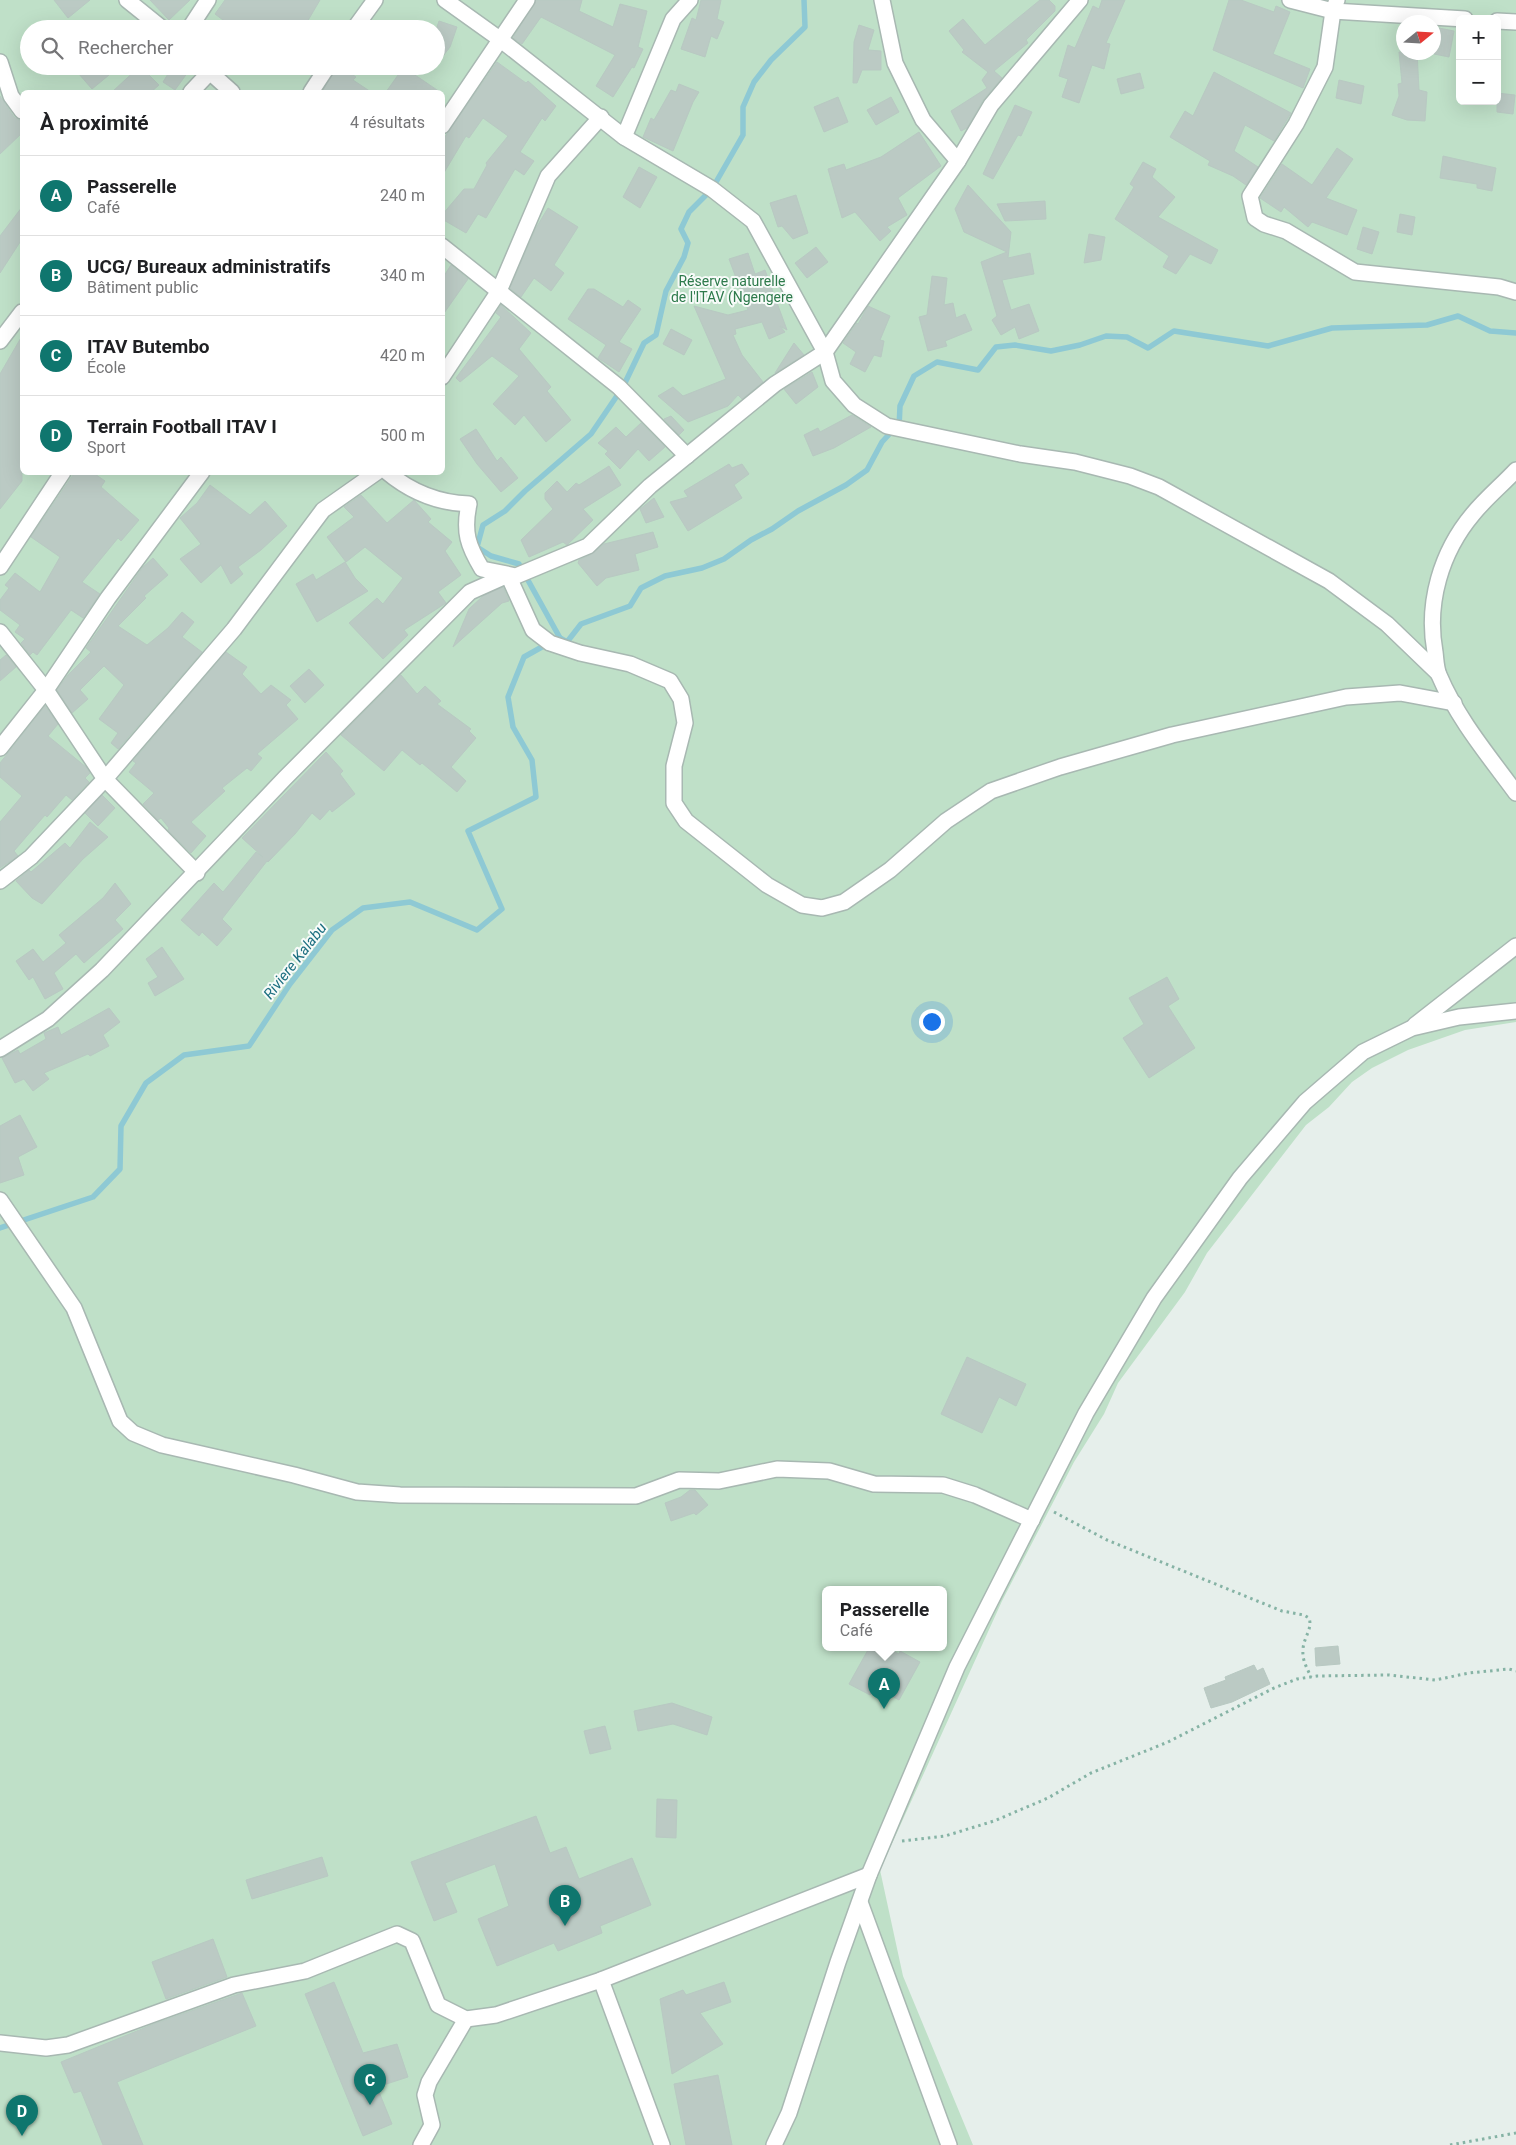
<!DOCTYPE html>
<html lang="fr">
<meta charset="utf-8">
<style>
body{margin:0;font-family:Roboto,sans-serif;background:#f6f6f6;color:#202124}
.controls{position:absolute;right:15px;top:15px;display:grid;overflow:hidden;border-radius:8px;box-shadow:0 5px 20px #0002}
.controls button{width:45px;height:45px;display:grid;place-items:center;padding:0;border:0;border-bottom:1px solid #e0e0e0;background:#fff;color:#202124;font:25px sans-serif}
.compass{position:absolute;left:1396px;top:15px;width:45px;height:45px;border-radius:50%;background:#fff;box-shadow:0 5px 20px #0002;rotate:72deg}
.you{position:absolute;left:931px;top:1021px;width:18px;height:18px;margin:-12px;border:4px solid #fff;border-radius:50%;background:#1a73e8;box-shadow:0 0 0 8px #1a73e833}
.badge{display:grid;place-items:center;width:32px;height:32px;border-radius:50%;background:#0f766e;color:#fff;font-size:16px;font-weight:700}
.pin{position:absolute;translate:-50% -41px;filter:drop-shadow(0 1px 2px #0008)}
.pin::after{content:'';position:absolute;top:26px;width:18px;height:15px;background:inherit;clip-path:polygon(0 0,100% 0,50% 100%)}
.popup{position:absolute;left:822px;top:1586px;width:125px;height:65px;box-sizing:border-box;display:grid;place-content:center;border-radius:8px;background:#fff;filter:drop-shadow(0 1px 4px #0005);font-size:16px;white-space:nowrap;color:#757577}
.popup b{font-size:19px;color:#202124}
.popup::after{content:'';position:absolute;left:50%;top:100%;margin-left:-10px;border:10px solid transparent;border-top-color:#fff}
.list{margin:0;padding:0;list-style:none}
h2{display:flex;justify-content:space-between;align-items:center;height:65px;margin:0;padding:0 20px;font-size:21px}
h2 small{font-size:16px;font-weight:400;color:#757577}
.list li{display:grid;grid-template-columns:32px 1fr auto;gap:15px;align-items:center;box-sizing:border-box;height:80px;padding:0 20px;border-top:1px solid #e0e0e0}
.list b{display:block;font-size:19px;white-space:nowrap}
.list p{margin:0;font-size:16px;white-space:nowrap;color:#757577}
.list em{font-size:16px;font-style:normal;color:#757577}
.icon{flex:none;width:28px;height:28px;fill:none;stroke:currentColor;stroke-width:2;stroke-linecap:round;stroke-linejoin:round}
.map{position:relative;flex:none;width:1516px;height:2145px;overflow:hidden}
.search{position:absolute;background:#fff;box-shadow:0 5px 20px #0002;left:20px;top:20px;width:425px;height:55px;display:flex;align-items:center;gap:12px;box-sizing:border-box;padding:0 18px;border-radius:28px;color:#757577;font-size:19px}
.panel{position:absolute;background:#fff;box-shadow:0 5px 20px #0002;left:20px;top:90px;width:425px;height:385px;border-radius:8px}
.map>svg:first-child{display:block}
.green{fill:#bfe0c8;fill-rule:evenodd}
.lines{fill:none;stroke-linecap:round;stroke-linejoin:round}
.stream{stroke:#8ec9d4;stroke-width:5.5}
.building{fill:#bbcac4;stroke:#b8c9c2}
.minor-casing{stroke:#a8b8b2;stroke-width:18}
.path{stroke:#86b3a5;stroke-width:3;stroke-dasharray:2.5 4;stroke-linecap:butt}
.minor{stroke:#fff;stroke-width:15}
.labels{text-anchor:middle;stroke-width:4;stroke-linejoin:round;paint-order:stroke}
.park-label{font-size:14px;fill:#2d7a4b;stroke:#f7fbf9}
.water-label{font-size:15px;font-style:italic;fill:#1c6f80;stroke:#f7fbf9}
</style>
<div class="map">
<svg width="1516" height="2145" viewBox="0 0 1516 2145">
<rect width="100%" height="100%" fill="#e6efeb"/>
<path class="green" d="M0 0H1516V1022L1465 1030 1408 1050 1372 1068 1352 1082 1329 1107 1306 1125 1207 1253 1185 1292 1118 1383 1104 1414 1074 1462 1002 1601 880 1870 903 1976 973 2145H0ZM1460 19H1497V101H1460ZM1404 22H1434V52H1404ZM29 29H436V66H29ZM22 92H442V472H22ZM825 1590H943V1648H825Z"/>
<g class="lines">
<g class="stream">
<polyline points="560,638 567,642 581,624 630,606 641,588 665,576 702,568 724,559 751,540 772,529 798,511 846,485 867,470 882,442 894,429 899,428 900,406 914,376 937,362 978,370 996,347 1015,345 1051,351 1080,345 1106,336 1127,337 1148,348 1174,331 1268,346 1332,328 1427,325 1458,316 1490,331 1516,333"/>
<polyline points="560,638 519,564 491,556 477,547 483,525 505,511 525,491 591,434 623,387 644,343 656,335 666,291 684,257 688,243 681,229 689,212 712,189 743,135 743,107 754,82 771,60 805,27 804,0"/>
<polyline points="0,1228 93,1197 120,1169 121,1126 146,1083 184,1055 249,1046 290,984 332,930 363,908 410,902 477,930 502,909 468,831 536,797 532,760 513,727 508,697 524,657 549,643"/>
</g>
</g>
<g class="building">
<polygon points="54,0 90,0 68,18"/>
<polygon points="150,0 190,0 169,20"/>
<polygon points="225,0 320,0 303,29 248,29 239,24 235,29 215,14"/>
<polygon points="536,0 582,0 579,11 613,27 620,4 647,11 638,47 643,49 634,68 632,67 613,97 596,86 615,55 541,17 522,44 513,38"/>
<polygon points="701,0 721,0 717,19 724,22 717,39 711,36 705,57 681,49 692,18 696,20"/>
<polygon points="1040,0 1049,0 1055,6 1055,11 1026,40 1028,43 994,71 1002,78 983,100 967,128 961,131 951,111 987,88 982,80 988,72 962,52 964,50 949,31 963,19 985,45"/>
<polygon points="1102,0 1125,0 1106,43 1110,44 1104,69 1092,65 1079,103 1062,97 1068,79 1059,76 1068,45 1075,48 1093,6 1099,9"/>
<polygon points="1229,0 1241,0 1274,12 1276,6 1290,12 1273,54 1310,69 1303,88 1213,50"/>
<polygon points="439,21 457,27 450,47 436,65 436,30"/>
<polygon points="859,25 874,30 868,50 881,51 881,70 862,70 857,83 853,83 854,42"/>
<polygon points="1439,28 1454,31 1449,57 1434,54"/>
<polygon points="1399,52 1417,52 1419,90 1427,92 1425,121 1407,120 1392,115 1399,96 1398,84 1402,83"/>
<polygon points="497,62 526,83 528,81 556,106 545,121 542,118 520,152 534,161 524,175 515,169 486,218 478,214 466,233 442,219 442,215 464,189 474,189 487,165 486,163 508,136 483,118 469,138 466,136 442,176 442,141"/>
<polygon points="72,66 101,66 109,75 92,89"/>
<polygon points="140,66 159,85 151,92 112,92"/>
<polygon points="173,66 179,66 188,72 175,90 163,82"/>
<polygon points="337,66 354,66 349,72 356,77 353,80 371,92 322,92"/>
<polygon points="403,68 418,77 440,92 386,92"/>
<polygon points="1214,72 1291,113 1274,141 1245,125 1234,151 1258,167 1246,185 1233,176 1208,165 1210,161 1170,137 1185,111 1193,116"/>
<polygon points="1140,73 1144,88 1121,94 1117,79"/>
<polygon points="1339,80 1364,86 1361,104 1336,98"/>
<polygon points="679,84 699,92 693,102 673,151 643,137 651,118 654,120 671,90 676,92"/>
<polygon points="1497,93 1515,95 1513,114 1497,112"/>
<polygon points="0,96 14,117 22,122 22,133 0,154"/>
<polygon points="838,97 848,122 824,132 814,107"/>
<polygon points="891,97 899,112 876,125 867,110"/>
<polygon points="1015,105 1032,112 1021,136 1018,135 993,179 983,174"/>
<polygon points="919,132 941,166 898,198 907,215 887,227 891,231 880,241 855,212 842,218 828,169 844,164 846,170 881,157"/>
<polygon points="1337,148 1353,159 1326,198 1357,210 1347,235 1312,222 1308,227 1284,207 1281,212 1260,198 1282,164 1312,185"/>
<polygon points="1443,156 1496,168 1492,191 1477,188 1477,184 1440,178"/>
<polygon points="1143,162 1156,169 1152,177 1175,197 1158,217 1218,250 1211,264 1190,254 1176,274 1163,267 1169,256 1115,219 1134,187 1130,184"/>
<polygon points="639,167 657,177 640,208 623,197"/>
<polygon points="968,185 1011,232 1008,258 1030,253 1034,274 1002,280 1011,310 1029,304 1039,331 1019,339 1015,327 1001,335 992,320 997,316 981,262 1007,252 964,232 955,209"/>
<polygon points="796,195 808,233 793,239 782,226 778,227 770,203"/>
<polygon points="1045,201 1046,219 1005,221 997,204"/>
<polygon points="22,207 22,239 0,273 0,236"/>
<polygon points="548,208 578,227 554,265 564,273 551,291 534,278 521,297 510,288 536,228"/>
<polygon points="1400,214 1415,217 1412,235 1397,232"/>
<polygon points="1363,227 1379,232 1372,254 1357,249"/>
<polygon points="1089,234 1105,237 1101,260 1084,263"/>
<polygon points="816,247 828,262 807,278 795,263"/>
<polygon points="748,253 755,274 765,270 787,330 780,326 785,332 769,339 762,322 735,329 736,334 733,335 742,355 763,382 742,399 738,395 728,406 688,422 658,396 673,387 683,396 726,379 694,306 728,315 748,310 729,259"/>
<polygon points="451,265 468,279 442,316 442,279"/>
<polygon points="932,276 947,278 944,305 953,303 956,318 965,314 972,330 945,341 947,346 928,351 919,317 927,315"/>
<polygon points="588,289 594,289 623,307 628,300 641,309 619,342 632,349 619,372 598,358 606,345 568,319"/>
<polygon points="501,305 531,333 519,349 551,387 547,391 571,420 546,442 524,415 515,425 493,404 519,376 492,356 460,382 456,378 501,317 496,313"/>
<polygon points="868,306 890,316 880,340 884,341 881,357 874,355 865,372 850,364 856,352 843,343 857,323 858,324"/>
<polygon points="671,329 692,340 684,355 663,344"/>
<polygon points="22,336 22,481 0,509 0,374"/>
<polygon points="794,343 804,355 775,373"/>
<polygon points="812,372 818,387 796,404 784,389"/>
<polygon points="852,415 871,427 834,448 813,456 804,435 818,428 820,432"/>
<polygon points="671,416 684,430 679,435 664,419"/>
<polygon points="641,423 665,447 649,461 638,449 620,469 605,454 608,451 598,443 616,427 626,437"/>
<polygon points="476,429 497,461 501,457 518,478 501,492 477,464 460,439"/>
<polygon points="729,464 732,468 742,464 749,474 734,485 742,498 688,531 670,502 688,497 684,491"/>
<polygon points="609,466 621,485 583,509 593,520 567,545 563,542 529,557 521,540 553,509 545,499 545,493 557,481 567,492 576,483 579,485"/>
<polygon points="75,472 92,472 105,481 101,487 139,520 121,541 118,538 82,582 100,594 83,618 71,610 37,655 33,652 30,655 21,643 25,639 15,632 20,625 0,610 0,600 9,588 5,585 15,573 40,592 60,557 31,537"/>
<polygon points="210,485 250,515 265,501 287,526 261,550 238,567 243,574 231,584 221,565 201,583 180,559 201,544 180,518 197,503"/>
<polygon points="361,495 387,523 414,500 431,519 428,522 452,542 445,551 461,575 438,592 446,603 404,630 408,635 383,659 349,623 377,598 383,604 403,578 365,547 346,562 327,537 354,517 344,507"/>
<polygon points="654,498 664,517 646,523 640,509"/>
<polygon points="653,532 658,547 635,554 639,570 606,578 597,586 578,563 579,560 592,554 604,544"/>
<polygon points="153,558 168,575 144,596 146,598 118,626 147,645 168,628 182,612 194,622 182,637 202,652 118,749 111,743 118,733 99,719 124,685 104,666 80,690 88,699 72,713 57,690 68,675 91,652 86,648 143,567"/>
<polygon points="345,562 355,578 368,591 317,622 296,584 313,574 316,580"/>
<polygon points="503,587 509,601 502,603 453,647 469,609 483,596"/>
<polygon points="226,652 247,667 242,674 261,694 271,685 291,700 286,705 298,719 257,754 262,758 251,771 247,768 222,788 225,791 191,822 206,836 191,853 168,830 169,828 161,818 158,820 143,804 154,793 129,772 136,763 133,761"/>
<polygon points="6,655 16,667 0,681 0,660"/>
<polygon points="309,669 324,685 305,703 290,686"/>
<polygon points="401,675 417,694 425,686 441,701 437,704 471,729 469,731 476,738 451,767 466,781 457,792 422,763 420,765 402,750 384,771 341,735"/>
<polygon points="45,706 58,724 48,736 86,767 90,773 85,778 89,782 72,800 66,795 47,817 45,815 14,851 18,856 0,868 0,822 22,796 0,777 0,763"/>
<polygon points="326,752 343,771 340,774 355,794 332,812 330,809 320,820 312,813 295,834 268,862 267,861 222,919 232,929 217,946 202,932 199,936 181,920 214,883 223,892 256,852 263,857 242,838"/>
<polygon points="102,795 115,808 98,826 85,813"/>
<polygon points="90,822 108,837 83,859 42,904 32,898 16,881 29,870 31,872 65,843 70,848"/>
<polygon points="115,883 131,904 115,920 123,929 84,963 76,954 54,973 63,989 45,999 33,977 29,980 16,961 33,949 43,962 66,943 59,935 103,898"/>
<polygon points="162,947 184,979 155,996 148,983 158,977 146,959"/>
<polygon points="1167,977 1179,999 1168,1006 1195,1048 1149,1078 1123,1038 1144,1024 1129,998"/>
<polygon points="109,1008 120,1022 103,1035 109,1046 90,1056 88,1054 44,1073 49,1079 33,1091 24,1079 15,1083 2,1058 18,1050 20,1054 46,1039 44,1033 58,1027 61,1035"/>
<polygon points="20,1115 37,1147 18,1157 24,1175 0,1183 0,1126"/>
<polygon points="967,1357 1026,1384 1016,1406 999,1397 982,1433 941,1414"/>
<polygon points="690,1490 695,1490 708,1505 696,1515 694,1513 671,1521 665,1503 681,1497"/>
<polygon points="1338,1646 1340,1664 1316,1666 1315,1648"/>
<polygon points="869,1648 887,1648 899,1654 900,1651 920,1662 899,1700 875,1687 870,1695 849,1684"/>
<polygon points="1254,1665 1257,1671 1263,1668 1270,1684 1232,1702 1211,1708 1204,1688 1226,1680 1225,1677"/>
<polygon points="672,1703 712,1717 707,1735 673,1724 638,1731 634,1711"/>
<polygon points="605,1726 611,1749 590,1754 584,1731"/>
<polygon points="657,1799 677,1800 676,1838 656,1837"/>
<polygon points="536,1816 550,1853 566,1847 579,1879 632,1858 651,1905 600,1926 602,1933 558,1951 554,1943 497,1966 478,1919 509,1906 495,1864 445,1883 457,1912 434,1921 411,1862"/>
<polygon points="322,1857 328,1876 252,1899 246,1880"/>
<polygon points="213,1939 227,1977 166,1999 152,1962"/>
<polygon points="334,1982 363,2053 397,2044 408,2077 377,2087 392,2124 363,2136 305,1994"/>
<polygon points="724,1982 731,2002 700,2013 723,2044 672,2074 660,1999 683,1990 686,1995"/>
<polygon points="242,1993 256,2026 117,2082 143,2145 103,2145 81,2091 74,2093 61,2062 154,2024"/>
<polygon points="718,2075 732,2145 686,2145 674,2084"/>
</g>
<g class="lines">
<g class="minor-casing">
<g id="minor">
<polyline points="127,0 163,29"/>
<polyline points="445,0 501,40 624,137 712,189 753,221 825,352 833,381 854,405 887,426 1020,454 1075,462 1130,476 1159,487 1329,581 1387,624 1438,673"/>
<polyline points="882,0 895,63 923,120 958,161"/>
<polyline points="1290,0 1333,11 1465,19"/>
<polyline points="1337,0 1333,11 1325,67 1296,124 1250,196 1255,218 1264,224 1286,231 1355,272 1499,287 1516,292"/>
<polyline points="1497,21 1516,22"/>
<polyline points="189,29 208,0"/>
<polyline points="354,29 375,0"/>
<polyline points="0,62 11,96 22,111"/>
<polyline points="203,66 232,92"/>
<polyline points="191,92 209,73"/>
<polyline points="311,92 328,66"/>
<polyline points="442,126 527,0"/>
<polyline points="624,137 673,19 690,0"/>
<polyline points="442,246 619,387 687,456"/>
<polyline points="0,341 22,312"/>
<polyline points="442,377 499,291 548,176 601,117"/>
<path d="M1516 470C1502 485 1486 498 1473 514 1441 552 1426 603 1435 652 1436 660 1436 668 1439 675 1457 718 1488 755 1516 793"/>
<path d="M387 472C411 492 437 503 469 504 463 532 468 546 482 569L516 576 588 546 650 486 775 384 825 352 958 161 991 105 1080 0"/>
<polyline points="0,567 63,472"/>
<polyline points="508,575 533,630 550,643 580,653 630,664 670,681 681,699 685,723 674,766 674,803 686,821 767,885 802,905 822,908 844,902 890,870 946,821 991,791 1060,767 1172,735 1346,697 1400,693 1454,703"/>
<polyline points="0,632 46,690 105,779 197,873"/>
<polyline points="0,748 46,690 108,598 202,472"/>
<polyline points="0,881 31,857 105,779 234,629 323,510 377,472"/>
<polyline points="1415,1025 1516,946"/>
<polyline points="0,1049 48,1019 102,970 285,778 470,592 508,575"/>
<polyline points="0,1200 74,1308 120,1421 133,1433 162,1445 294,1475 357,1492 400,1495 636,1496 679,1480 719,1481 777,1469 829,1471 874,1484 943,1485 975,1495 1032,1520"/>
<polyline points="860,1902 949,2145"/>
<polyline points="601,1980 662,2145"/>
<polyline points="0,2043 46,2048 68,2045 234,1985 305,1971 397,1934 412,1941 438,2005 466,2019 496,2015 601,1980 869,1875"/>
<polyline points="421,2145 432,2125 425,2095 429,2082 466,2019"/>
<polyline points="774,2145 789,2113 838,1962 869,1875 957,1667 1086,1413 1154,1298 1240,1178 1305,1102 1363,1052 1412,1028 1459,1017 1516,1011"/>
</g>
</g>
<g class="path">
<path d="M1054 1512 1107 1540 1282 1611 1304 1615 1309 1618C1313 1629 1303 1638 1303 1650 1302 1660 1307 1668 1311 1677"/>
<polyline points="902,1841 945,1836 994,1821 1048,1798 1091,1773 1168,1742 1274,1688 1297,1679 1317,1676 1389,1675 1435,1680 1469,1673 1509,1669 1516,1671"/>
<polyline points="1450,2145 1516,2133"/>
</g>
<use href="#minor" class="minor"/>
</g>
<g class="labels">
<g class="park-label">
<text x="732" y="286">Réserve naturelle<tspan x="732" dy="16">de l'ITAV (Ngengere</tspan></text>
</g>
<g class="water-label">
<text transform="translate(295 961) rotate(-52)" y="5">Riviere Kalabu</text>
</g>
</g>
</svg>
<div class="controls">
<button>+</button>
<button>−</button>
</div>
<svg class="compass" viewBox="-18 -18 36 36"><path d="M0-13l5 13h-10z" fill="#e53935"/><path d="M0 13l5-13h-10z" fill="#757577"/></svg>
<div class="you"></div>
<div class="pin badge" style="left:884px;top:1709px">A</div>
<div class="popup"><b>Passerelle</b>Café</div>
<div class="pin badge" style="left:565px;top:1926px">B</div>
<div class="pin badge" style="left:370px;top:2105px">C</div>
<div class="pin badge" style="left:22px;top:2136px">D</div>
<div class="search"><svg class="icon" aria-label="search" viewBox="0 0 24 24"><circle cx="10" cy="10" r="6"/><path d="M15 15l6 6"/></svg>Rechercher</div>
<section class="panel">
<h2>À proximité<small>4 résultats</small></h2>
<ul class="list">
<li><span class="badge">A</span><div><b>Passerelle</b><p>Café</p></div><em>240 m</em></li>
<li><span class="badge">B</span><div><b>UCG/ Bureaux administratifs</b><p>Bâtiment public</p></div><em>340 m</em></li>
<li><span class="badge">C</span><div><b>ITAV Butembo</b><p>École</p></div><em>420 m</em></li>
<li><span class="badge">D</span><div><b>Terrain Football ITAV I</b><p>Sport</p></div><em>500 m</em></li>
</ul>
</section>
</div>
